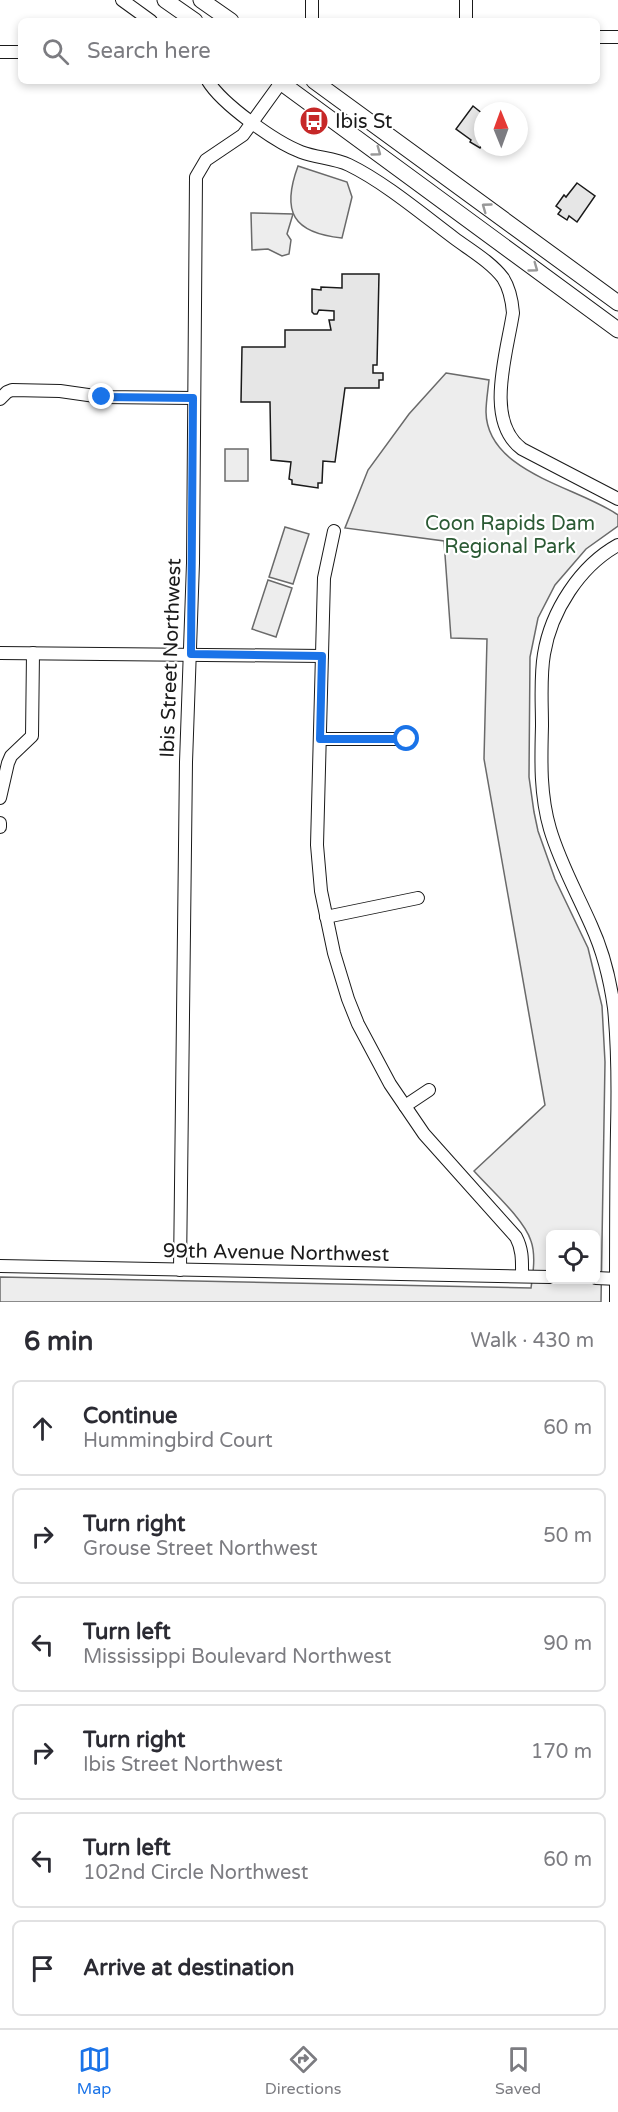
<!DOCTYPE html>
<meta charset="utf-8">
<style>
body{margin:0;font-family:"Varela Round",sans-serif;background:#f2f2f3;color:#2b2b33}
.controls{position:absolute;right:18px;bottom:18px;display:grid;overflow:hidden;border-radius:9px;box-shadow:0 3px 9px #0003}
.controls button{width:54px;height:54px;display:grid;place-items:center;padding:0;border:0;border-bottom:2px solid #e1e1e2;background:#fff;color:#2b2b33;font:30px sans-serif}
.compass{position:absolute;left:474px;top:102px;width:54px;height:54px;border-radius:50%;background:#fff;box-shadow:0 3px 9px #0003;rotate:359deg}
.stop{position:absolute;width:18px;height:18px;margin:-14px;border:4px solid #1a73e8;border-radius:50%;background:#fff}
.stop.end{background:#1a73e8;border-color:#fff;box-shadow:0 2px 6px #0008}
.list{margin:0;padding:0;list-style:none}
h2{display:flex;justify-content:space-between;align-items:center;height:78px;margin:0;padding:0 24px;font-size:26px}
h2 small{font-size:20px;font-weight:400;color:#7c7c81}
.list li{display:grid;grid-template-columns:39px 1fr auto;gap:18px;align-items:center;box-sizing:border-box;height:96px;margin:0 12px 12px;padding:0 12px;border:2px solid #e1e1e2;border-radius:9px}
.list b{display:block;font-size:22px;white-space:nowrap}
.list p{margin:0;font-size:20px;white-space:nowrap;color:#7c7c81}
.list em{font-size:20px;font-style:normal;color:#7c7c81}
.icon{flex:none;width:33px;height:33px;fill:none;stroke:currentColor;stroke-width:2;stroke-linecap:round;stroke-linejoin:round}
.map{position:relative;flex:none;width:618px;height:1302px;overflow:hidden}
.search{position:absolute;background:#fff;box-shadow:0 3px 9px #0003;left:18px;right:18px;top:18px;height:66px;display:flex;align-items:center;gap:15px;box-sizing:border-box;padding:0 21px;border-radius:9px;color:#7c7c81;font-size:22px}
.sheet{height:726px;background:#fff}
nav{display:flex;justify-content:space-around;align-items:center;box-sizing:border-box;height:84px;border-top:2px solid #e1e1e2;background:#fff;font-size:16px;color:#7c7c81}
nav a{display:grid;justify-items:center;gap:3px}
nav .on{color:#1a73e8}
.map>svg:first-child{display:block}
.green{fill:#ededed;stroke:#6a6a6a;stroke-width:1.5;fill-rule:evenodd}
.building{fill:#e6e6e6;stroke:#1a1a1a;stroke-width:1.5}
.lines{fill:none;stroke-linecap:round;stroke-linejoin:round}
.minor-casing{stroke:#1a1a1a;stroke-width:14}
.major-casing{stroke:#1a1a1a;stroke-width:17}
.minor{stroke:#fff;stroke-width:12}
.major{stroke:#fff;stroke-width:15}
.oneway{stroke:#989898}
.route{stroke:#1a73e8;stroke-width:8}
.labels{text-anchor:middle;stroke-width:4.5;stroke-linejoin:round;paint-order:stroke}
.poi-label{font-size:20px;fill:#1a1a1a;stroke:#fff;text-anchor:start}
.park-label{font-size:20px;fill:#2b5a34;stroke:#fff}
.street-label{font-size:20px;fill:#1a1a1a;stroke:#fff}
</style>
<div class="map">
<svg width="618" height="1302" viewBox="0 0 618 1302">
<rect width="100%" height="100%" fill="#fff"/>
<g class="green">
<path d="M298 166 347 182 352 197 342 238C293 233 281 212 298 166Z"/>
<polygon points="251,213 293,214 287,234 291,240 289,254 282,256 268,249 252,250"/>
<path d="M446 373 489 380C488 390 486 402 486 412 487 473 579 487 618 515V526L586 549 555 585 538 618 530 657 529 777 534 812 538 831 555 879 588 948 602 1006 605 1062 601 1302H0V1277L531 1288C533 1274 536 1255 531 1241 524 1219 490 1189 474 1171L545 1105 484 759 487 639 451 638 444 541 345 528 368 470 409 414ZM550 1234H596V1280H550Z"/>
<rect x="225" y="449" width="23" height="32"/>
<polygon points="285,527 309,534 293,584 269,577"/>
<polygon points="268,580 292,588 276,637 252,629"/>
</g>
<g class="building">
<polygon points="473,106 483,114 483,143 480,148 470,142 471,140 456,129"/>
<polygon points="577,183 595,196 577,222 569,216 567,220 558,214 561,210 556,206 564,195 566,197"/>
<polygon points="342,274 379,274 377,365 373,365 373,373 383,373 383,380 379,380 379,388 345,388 335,462 323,461 322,483 318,483 318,488 292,484 292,480 289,479 291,462 271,460 270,402 241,402 242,347 285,347 285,330 331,330 329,320 334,320 334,311 319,310 317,314 314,314 312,312 312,289 321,290 321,287 342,288"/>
</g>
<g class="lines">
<g class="minor-casing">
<g id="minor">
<polyline points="122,0 151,21"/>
<polyline points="312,0 312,21"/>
<polyline points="466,0 466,21"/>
<polyline points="597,37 618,37"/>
<polyline points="0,52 21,52"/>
<path d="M208 81C222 104 275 142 301 152 317 158 334 158 349 165 384 182 422 214 454 238 470 250 491 262 503 278 510 289 512 300 513 313 507 353 484 421 522 449L618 499"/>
<polyline points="0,399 7,392 12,390 60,391 102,397 193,398"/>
<path d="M334 531 324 578 317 845 321 891 334 953 348 999 358 1024 390 1084 424 1134 516 1237C523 1250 522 1262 522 1276"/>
<polyline points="0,653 322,656"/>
<polyline points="320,739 407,739"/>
<polyline points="0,798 8,763 11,756 32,736 33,653"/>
<polyline points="0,823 0,827"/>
<polyline points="326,917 418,898"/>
<polyline points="405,1106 429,1090"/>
<polyline points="0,1266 550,1277"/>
<polyline points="180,1270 186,762 193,563 196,177 206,160 243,135 282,81"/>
<polyline points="596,1278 618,1279"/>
<path d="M616 1302C616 1245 616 1187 617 1130 618 1089 618 1048 614 1008 610 979 603 951 591 925 577 893 560 863 550 829 540 795 541 761 542 726 542 702 540 677 544 654 551 611 580 566 618 545"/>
</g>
</g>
<g class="major-casing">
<g id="major">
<polyline points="165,0 195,21"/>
<polyline points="201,0 231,21"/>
<polyline points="279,81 618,330"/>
<polyline points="314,81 618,303"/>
</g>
</g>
<use href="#minor" class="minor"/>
<use href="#major" class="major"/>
</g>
<defs><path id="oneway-chevron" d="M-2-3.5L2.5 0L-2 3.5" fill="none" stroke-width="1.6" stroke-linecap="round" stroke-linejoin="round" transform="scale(1.5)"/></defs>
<g class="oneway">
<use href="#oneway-chevron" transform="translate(377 152) rotate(36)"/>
<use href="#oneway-chevron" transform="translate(486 207) rotate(-144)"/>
<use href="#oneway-chevron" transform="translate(534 268) rotate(36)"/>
</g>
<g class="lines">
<polyline class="route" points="102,397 193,398 191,654 322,656 320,739 407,739"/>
</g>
<defs>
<g id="bus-disc" transform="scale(1.5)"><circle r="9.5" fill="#c62828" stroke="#fff"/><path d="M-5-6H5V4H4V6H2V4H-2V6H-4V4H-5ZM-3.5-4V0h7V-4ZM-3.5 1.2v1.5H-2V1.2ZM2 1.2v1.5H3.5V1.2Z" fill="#fff"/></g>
</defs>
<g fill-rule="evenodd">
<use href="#bus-disc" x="314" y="121"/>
</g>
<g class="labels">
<g class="poi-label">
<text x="335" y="128">Ibis St</text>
</g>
<g class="park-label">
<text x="510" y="530">Coon Rapids Dam<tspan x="510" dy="23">Regional Park</tspan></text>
</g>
<g class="street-label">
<text transform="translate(170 658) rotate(-88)" y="7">Ibis Street Northwest</text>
<text transform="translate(276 1252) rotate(1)" y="7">99th Avenue Northwest</text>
</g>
</g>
</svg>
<div class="controls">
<button><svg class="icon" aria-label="locate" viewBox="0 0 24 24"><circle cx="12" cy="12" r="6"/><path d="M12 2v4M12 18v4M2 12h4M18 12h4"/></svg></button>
</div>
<svg class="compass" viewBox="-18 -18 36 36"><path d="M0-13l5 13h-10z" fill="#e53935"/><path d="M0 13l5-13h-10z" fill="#7c7c81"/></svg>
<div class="stop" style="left:407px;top:739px"></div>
<div class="stop end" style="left:102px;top:397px"></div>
<div class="search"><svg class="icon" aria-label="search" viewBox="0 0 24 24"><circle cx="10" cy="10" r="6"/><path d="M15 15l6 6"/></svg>Search here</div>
</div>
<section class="sheet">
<h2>6 min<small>Walk · 430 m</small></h2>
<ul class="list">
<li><svg class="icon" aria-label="ahead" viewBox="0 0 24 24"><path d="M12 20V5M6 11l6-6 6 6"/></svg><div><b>Continue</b><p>Hummingbird Court</p></div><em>60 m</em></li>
<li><svg class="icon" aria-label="right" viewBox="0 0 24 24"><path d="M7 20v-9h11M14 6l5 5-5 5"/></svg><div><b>Turn right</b><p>Grouse Street Northwest</p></div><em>50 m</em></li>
<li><svg class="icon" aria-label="left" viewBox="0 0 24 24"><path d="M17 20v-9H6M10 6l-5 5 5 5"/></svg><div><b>Turn left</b><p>Mississippi Boulevard Northwest</p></div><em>90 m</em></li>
<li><svg class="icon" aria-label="right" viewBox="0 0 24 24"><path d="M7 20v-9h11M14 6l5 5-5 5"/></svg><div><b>Turn right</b><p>Ibis Street Northwest</p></div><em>170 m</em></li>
<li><svg class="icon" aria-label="left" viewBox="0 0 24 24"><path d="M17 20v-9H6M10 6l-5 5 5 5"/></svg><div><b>Turn left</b><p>102nd Circle Northwest</p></div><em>60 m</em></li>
<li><svg class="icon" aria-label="arrive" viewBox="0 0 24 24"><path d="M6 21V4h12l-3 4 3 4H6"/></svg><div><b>Arrive at destination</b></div></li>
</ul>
</section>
<nav>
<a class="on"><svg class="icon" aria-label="map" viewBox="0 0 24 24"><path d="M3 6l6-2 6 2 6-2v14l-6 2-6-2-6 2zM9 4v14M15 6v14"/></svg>Map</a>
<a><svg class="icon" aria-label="directions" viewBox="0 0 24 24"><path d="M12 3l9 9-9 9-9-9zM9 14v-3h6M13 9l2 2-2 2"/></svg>Directions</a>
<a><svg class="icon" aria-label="saved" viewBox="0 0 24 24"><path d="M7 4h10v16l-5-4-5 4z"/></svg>Saved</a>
</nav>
